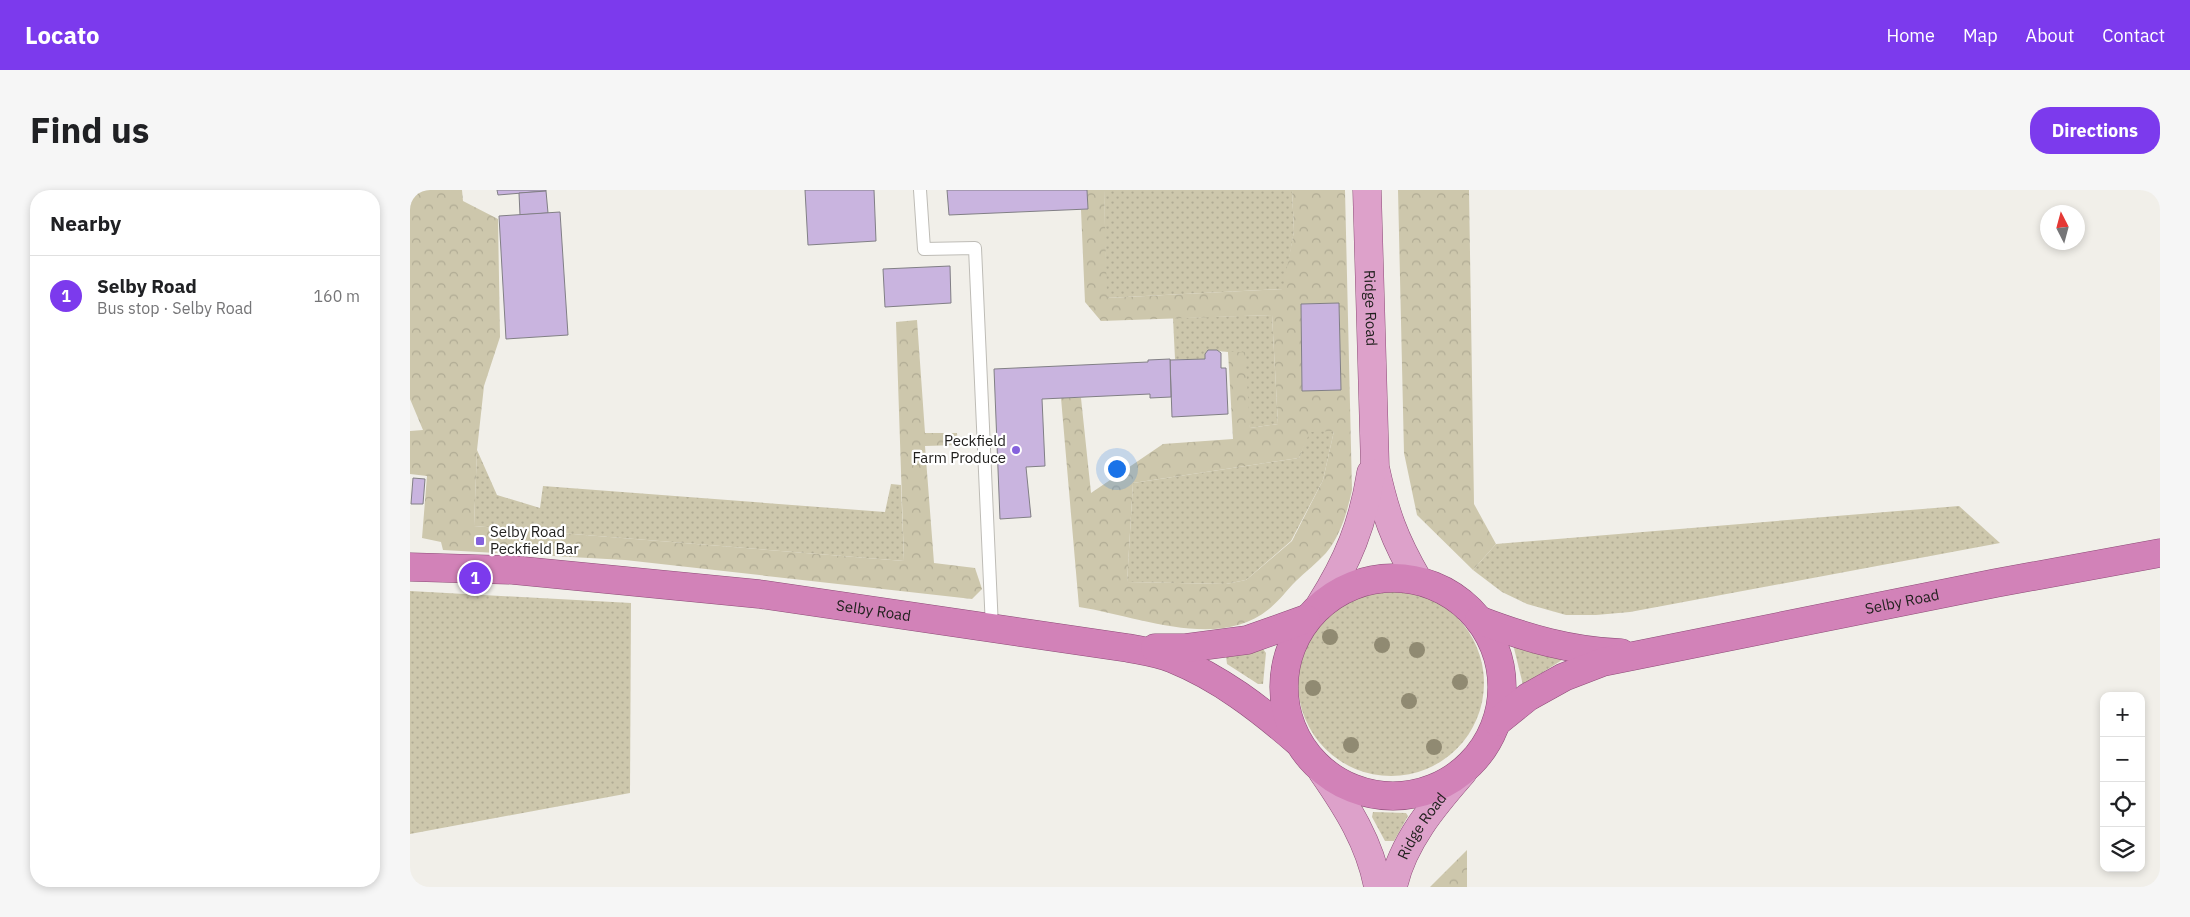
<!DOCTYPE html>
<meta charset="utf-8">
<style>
body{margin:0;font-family:"IBM Plex Sans",sans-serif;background:#f6f6f6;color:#202124}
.controls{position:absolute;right:15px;bottom:15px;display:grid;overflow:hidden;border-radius:10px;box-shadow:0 2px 8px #0003}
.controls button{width:45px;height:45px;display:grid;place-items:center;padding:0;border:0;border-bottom:1px solid #e0e0e0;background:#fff;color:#202124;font:25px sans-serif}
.compass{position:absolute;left:1630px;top:15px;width:45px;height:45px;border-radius:50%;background:#fff;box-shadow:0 2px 8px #0003;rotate:354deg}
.you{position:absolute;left:706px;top:278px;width:18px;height:18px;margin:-12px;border:4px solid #fff;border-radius:50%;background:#1a73e8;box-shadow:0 0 0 8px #1a73e833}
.badge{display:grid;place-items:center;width:32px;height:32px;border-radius:50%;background:#7c3aed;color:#fff;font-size:16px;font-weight:700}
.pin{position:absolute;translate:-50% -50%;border:2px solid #fff;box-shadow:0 1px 5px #0006}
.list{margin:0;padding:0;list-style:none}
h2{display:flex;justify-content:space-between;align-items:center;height:65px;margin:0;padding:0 20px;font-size:21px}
h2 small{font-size:16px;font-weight:400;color:#757577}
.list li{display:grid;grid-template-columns:32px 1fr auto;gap:15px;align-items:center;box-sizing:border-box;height:80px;padding:0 20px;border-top:1px solid #e0e0e0}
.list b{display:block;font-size:19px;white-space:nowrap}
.list p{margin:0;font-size:16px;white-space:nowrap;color:#757577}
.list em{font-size:16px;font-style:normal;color:#757577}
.icon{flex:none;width:28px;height:28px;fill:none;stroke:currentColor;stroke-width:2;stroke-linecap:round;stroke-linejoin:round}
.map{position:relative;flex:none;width:1750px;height:697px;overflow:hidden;border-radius:20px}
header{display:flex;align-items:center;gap:30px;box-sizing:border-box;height:70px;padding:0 25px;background:#7c3aed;color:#fff}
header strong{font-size:24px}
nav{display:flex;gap:28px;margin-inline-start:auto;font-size:18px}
.intro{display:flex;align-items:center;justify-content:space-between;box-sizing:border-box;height:120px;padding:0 30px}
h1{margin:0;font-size:35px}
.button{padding:12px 22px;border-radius:20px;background:#7c3aed;color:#fff;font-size:18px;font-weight:700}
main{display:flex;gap:30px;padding:0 30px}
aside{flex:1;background:#fff;border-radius:20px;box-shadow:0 2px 8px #0003}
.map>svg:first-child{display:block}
.grass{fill:url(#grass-dots)}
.forest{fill:url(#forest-crowns);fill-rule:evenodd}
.building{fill:#c9b4df;stroke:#817f85}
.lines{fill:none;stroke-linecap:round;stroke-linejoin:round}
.service-casing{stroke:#bebcb6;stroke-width:14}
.primary-casing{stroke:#8d4c77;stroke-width:29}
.trunk-casing{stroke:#8d4c77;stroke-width:29}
.service{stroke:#fff;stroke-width:12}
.primary{stroke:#dda1ca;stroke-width:28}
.trunk{stroke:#d282b8;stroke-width:28}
.tree{fill:#908a72}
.poi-dot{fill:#8562dd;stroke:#fff;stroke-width:2}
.labels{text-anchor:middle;stroke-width:4.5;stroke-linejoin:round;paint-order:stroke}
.street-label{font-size:15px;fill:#22211f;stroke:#fff}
.poi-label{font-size:15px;fill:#22211f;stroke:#fff;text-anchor:end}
</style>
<header>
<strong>Locato</strong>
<nav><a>Home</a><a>Map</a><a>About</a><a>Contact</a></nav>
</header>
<div class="intro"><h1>Find us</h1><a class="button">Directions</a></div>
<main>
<aside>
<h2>Nearby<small></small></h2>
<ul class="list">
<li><span class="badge">1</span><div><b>Selby Road</b><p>Bus stop · Selby Road</p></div><em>160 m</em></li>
</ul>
</aside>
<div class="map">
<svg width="1750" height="697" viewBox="0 0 1750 697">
<defs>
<pattern id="grass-dots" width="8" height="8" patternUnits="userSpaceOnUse" patternTransform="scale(1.25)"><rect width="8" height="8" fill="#cdc7ac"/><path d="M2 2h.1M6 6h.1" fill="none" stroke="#b0ab94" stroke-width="1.8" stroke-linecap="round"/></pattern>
<pattern id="forest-crowns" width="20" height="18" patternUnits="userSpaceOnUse" patternTransform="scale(1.25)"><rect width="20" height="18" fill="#cdc7ac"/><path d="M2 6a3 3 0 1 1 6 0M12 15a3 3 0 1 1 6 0" fill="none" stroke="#b0ab94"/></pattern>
</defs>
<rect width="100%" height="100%" fill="#f1efe9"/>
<g class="grass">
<polygon points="694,0 882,0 884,41 874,99 696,108"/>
<polygon points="862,125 868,234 840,238 818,162 798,160 795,164 795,169 765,169 763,128"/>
<polygon points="899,241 924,241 913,290 881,351 836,390 816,394 717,392 723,293 889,268"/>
<polygon points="67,260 87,305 130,318 133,296 475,322 481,294 491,295 494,371 64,336"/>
<polygon points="1549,316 1590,353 1220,422 1186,425 1156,425 1117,414 1092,402 1063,380 1086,354"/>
<circle cx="981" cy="493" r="93"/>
<polygon points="0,401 221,413 220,603 0,644"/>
<polygon points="1103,454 1152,468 1152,470 1113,495"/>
<polygon points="853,459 856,463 853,494 848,494 817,474 816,466"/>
<polygon points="963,622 996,623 998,626 984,651 975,651 962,627"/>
</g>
<g class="forest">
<polygon points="0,0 52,0 53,11 88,29 90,147 74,196 67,260 64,336 494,371 486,132 507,130 515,243 547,243 548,255 515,256 524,373 565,378 572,399 562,409 215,370 33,360 31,352 12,348 17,286 0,284 0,241 13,240 0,209"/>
<path d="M677 0H694L697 108 873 99 884 41 882 0H935L942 300C937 322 931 345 916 363 907 373 895 382 886 391 877 400 869 411 859 419 808 461 728 426 669 417L651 208H671L681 303 753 254 823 249 818 162H835L840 238 868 234 862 125 691 131 675 112 671 20 678 19ZM929 113 931 200 892 201 891 114ZM924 241 913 290 882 351 836 390 816 394 717 392 723 293 889 268 900 242Z"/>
<polygon points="988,0 1059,0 1064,314 1086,354 1063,380 1007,325 994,263"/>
<polygon points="1057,660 1057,697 1020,697"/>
</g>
<g class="building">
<polygon points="87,0 136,0 136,1 88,5"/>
<polygon points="395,0 464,0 466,51 398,55"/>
<polygon points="537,0 677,0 678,19 539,25"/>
<polygon points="136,1 138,23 110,25 109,3"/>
<polygon points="150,22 158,145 96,149 89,26"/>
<polygon points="540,76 541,113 475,117 473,79"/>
<polygon points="929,113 931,200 892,201 891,114"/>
<polygon points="798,160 807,160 811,163 811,178 816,178 818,224 762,227 760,170 795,169 795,164"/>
<polygon points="760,169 761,207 740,208 740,204 632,209 635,276 616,277 621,327 590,329 584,179 738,172 738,170"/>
<polygon points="3,288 15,289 13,314 1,314"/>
</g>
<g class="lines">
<g class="service-casing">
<polyline id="service" points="510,0 514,59 565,58 582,438"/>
</g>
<g class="primary-casing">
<g id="primary">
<path id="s1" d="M957 0 965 277C975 323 984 349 1008 390"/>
<path d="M910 415C938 371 953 334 961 283"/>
<path d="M912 581C937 617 960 653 968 697"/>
<path id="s2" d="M983 697C992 653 1024 615 1053 582"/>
</g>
</g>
<g class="trunk-casing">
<g id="trunk">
<path id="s3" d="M0 377 103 380 349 404 718 458C733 461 749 463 763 469 810 488 850 519 888 552"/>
<circle cx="983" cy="497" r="109"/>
<path d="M1069 430C1116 448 1161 461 1211 463"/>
<polyline points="745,458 776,458 837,450 896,429"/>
<path id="s4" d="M1087 532 1118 507 1154 487 1193 472 1586 393 1750 363"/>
</g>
</g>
<use href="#service" class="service"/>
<use href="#primary" class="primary"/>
<use href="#trunk" class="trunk"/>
</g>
<g class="tree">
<circle cx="920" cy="447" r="8"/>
<circle cx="972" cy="455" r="8"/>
<circle cx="1007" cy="460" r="8"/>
<circle cx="1050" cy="492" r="8"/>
<circle cx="903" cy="498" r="8"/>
<circle cx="999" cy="511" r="8"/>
<circle cx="941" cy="555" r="8"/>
<circle cx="1024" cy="557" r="8"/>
</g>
<g class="poi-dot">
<circle cx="606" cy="260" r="5"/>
<rect x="65" y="346" width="10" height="10" rx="2.5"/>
</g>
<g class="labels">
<g class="street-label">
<text dy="5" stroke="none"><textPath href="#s1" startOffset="118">Ridge Road</textPath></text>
<text dy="5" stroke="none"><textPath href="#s4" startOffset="428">Selby Road</textPath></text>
<text dy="5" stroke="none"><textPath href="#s3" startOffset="466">Selby Road</textPath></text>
<text dy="5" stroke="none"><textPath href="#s2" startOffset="68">Ridge Road</textPath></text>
</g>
<g class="poi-label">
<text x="596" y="256">Peckfield<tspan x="596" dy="17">Farm Produce</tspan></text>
<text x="80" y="347" text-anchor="start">Selby Road<tspan x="80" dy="17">Peckfield Bar</tspan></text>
</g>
</g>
</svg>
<div class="controls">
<button>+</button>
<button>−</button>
<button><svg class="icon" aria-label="locate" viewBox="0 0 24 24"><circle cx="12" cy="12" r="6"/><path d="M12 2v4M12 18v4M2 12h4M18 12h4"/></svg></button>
<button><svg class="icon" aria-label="layers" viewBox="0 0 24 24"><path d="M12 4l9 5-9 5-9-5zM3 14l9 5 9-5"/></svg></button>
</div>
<svg class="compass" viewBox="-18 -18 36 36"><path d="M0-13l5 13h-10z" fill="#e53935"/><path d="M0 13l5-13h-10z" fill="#757577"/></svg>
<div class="you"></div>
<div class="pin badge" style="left:65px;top:388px">1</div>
</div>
</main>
